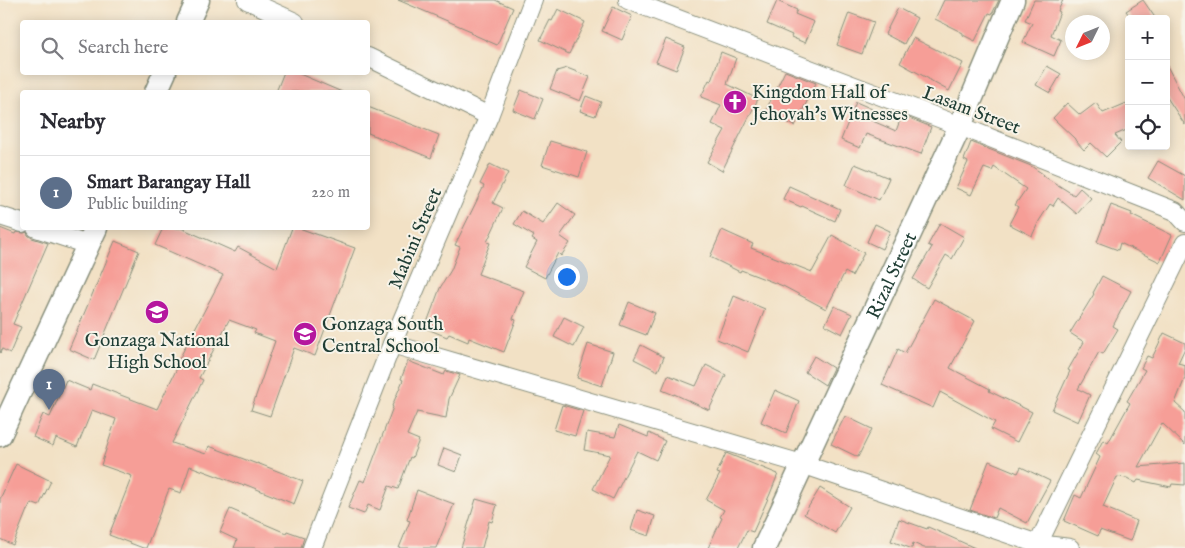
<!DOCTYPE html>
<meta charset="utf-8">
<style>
body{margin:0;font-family:"IM FELL English",serif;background:#f7f7f7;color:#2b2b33}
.controls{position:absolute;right:15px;top:15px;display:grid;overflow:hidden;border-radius:5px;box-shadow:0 2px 12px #0003}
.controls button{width:45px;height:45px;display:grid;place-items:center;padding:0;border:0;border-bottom:1px solid #e1e1e2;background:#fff;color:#2b2b33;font:25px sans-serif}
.compass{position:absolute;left:1065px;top:15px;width:45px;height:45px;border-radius:50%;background:#fff;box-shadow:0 2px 12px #0003;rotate:227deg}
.you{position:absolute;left:566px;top:276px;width:18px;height:18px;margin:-12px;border:4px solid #fff;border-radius:50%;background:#1a73e8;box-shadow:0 0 0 8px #1a73e833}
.badge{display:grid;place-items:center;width:32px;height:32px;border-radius:50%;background:#b5179e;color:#fff;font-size:16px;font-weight:700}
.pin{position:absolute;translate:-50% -41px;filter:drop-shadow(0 1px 2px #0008)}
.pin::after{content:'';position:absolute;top:26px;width:18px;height:15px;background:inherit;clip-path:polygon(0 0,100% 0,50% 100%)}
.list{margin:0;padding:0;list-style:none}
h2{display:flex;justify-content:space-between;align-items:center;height:65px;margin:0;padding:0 20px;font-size:21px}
h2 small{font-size:16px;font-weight:400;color:#7c7c81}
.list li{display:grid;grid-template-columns:32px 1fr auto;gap:15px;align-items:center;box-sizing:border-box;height:75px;padding:0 20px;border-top:1px solid #e1e1e2}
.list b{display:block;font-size:19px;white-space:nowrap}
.list p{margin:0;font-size:16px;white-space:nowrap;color:#7c7c81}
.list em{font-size:16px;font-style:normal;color:#7c7c81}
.icon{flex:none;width:28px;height:28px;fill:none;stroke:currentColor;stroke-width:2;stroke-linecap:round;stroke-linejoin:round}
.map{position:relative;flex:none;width:1185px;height:548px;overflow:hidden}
.search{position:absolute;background:#fff;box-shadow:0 2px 12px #0003;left:20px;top:20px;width:350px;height:55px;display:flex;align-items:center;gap:12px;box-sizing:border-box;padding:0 18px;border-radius:5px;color:#7c7c81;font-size:19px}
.panel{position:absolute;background:#fff;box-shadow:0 2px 12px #0003;left:20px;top:90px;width:350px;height:140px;border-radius:5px}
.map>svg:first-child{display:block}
.building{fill:#f69e97}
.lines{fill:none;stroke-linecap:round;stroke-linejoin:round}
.minor-casing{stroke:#888f7c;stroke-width:20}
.tertiary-casing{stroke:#888f7c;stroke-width:25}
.minor{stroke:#fff;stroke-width:18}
.tertiary{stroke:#fff;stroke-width:22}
.labels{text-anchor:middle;stroke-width:4;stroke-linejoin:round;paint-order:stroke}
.poi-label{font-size:19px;fill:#1f3d34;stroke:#f7f3e8;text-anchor:start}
.street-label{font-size:19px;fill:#1f3d34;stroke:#f7f3e8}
</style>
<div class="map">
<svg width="1185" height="548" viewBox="0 0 1185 548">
<rect width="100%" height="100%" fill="#f7f3e8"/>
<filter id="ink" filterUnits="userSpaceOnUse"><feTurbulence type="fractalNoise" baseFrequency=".02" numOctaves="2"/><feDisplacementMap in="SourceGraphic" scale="10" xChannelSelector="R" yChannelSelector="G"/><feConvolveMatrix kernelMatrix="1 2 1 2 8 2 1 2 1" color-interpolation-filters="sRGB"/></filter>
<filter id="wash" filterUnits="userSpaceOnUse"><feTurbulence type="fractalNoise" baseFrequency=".0096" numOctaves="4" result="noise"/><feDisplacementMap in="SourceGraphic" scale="20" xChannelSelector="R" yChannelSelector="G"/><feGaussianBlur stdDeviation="1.12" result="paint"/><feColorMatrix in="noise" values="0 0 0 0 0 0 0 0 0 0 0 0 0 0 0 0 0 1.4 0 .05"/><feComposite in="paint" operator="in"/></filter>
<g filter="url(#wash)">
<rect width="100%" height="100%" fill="#f2e1c5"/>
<g id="blocks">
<g class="building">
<polygon points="398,0 495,0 513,8 497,45 470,33 471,31"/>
<polygon points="944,0 999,0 992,14 989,13 975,41 963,35 963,33 935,19"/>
<polygon points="1034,0 1063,0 1058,11 1060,12 1051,35 1061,40 1054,56 1023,42 1032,23 1025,20"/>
<polygon points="1143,0 1156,19 1132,19 1126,11"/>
<polygon points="777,1 797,10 795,14 814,22 805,43 791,37 792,35 767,24"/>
<polygon points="613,7 632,16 622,40 602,31"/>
<polygon points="898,8 917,18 904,44 885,34"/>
<polygon points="558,9 585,22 569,54 540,40 550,20 552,21"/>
<polygon points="849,13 874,22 862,54 837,45"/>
<polygon points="913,38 963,63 949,91 929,80 929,79 900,63"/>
<polygon points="666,39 685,47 676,70 656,62"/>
<polygon points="721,52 736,58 727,84 758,99 722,171 707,162 725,130 712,124 721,105 701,97 709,80 711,81"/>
<polygon points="1166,64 1185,100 1185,125 1166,96"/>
<polygon points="1047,66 1061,74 1050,93 1036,85"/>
<polygon points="567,68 590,77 580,101 550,89 557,71"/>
<polygon points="785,71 816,83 795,126 765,112"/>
<polygon points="284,72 295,72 342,92 276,92"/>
<polygon points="521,90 543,99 535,119 513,110"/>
<polygon points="586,96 601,102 595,116 580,111"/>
<polygon points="856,102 872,109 868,119 896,131 902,115 931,127 921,154 866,134 860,148 841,140"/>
<polygon points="1129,102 1129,129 1115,135 1121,142 1106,157 1091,143 1084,150 1075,140 1075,139 1053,118 1067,103 1080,115 1096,103 1103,113"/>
<polygon points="368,107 439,135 431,158 368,133"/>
<polygon points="550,141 587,152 579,177 542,165"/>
<polygon points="971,142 1031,166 1043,174 1042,175 1074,195 1080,188 1091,198 1077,214 1058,198 1053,206 1050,204 1039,221 1032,236 1009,224 1018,207 1015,205 1026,189 994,167 992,171 984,168 971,195 956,188 968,162 964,160"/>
<polygon points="1158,161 1185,176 1185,200 1148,178"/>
<polygon points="490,164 508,173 493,203 503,208 487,242 490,243 478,274 524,291 513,319 516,320 504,352 469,338 468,342 449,334 447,337 425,328 440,288 451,270 460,247 455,245 484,186 480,184"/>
<polygon points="855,164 889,178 879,200 846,185"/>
<polygon points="789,186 840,209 835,221 802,206 801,207 783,199"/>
<polygon points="558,203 575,215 560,236 570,243 561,256 558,253 545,278 524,267 537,242 532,239 534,236 514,224 522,211 543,224"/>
<polygon points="1111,205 1132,213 1131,215 1172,235 1160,262 1120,243 1118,250 1097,242"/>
<polygon points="940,223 964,237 952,259 946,255 927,288 913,279 932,247 928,245"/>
<polygon points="875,224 890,231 882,249 867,242"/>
<polygon points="0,228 15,234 16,232 24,233 27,232 28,235 32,238 48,243 13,324 21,327 10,353 2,349 0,353"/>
<polygon points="163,228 181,228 235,252 238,247 277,268 292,228 299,228 355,248 315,356 294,348 270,416 251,410 275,341 254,333 256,330 229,320 199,378 203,380 172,443 206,454 209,446 257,464 257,463 303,481 294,504 244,484 244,486 190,466 181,493 169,489 146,548 143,548 109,535 132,476 101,465 116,419 92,410 77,447 56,438 53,446 33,437 43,414 50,417 66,380 90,390 92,384 157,409 180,362 178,361 223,275 155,245"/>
<polygon points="722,230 753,244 751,248 812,272 832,235 864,253 852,276 845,272 826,309 783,286 741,270 740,272 710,257"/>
<polygon points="115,241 139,251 94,360 69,349"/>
<polygon points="1102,276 1131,291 1113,326 1118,329 1103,354 1099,352 1078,389 1090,395 1078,422 1052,410 1070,371 1068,370 1084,342 1070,333 1094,294 1093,293"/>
<polygon points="734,296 765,309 748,352 717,339"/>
<polygon points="934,299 975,321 950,368 990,389 989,391 1032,412 1017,442 991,429 995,422 940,392 933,408 882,385 898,349 905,353"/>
<polygon points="629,302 655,313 646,335 620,325"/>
<polygon points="834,306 852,314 842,334 825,325"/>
<polygon points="564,317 584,327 574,347 554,337"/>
<polygon points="1164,333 1185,343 1185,348 1178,363 1185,365 1185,378 1175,403 1185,412 1185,445 1162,423 1138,467 1185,463 1185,485 1172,484 1171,487 1138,480 1136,483 1127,478 1117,477 1103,507 1137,521 1130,541 1100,530 1098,536 1064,521 1075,495 1081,498 1100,457 1096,454 1103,440 1108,443 1130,403 1127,401 1145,370 1141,368 1147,356 1152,358"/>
<polygon points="588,344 613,352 602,386 577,378"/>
<polygon points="641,345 664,357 658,371 634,359"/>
<polygon points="814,356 833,368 825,385 805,372"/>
<polygon points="408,361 444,375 446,371 460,375 449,399 446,418 417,412 407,435 419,440 412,458 410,457 398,489 389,486 380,510 368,505 364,514 348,508 360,480 365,482 393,407 392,406 403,380 401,379"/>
<polygon points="706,365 726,375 709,410 674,394 674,395 662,390 668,375 696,386"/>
<polygon points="775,390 799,401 786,433 761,422"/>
<polygon points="562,405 583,411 575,436 554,430"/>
<polygon points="845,416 872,429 858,457 831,444"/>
<polygon points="619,425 648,437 649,433 665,441 656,460 637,451 613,499 593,489 610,455 584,450 587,432 615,437"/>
<polygon points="444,448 462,455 456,472 438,465"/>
<polygon points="726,453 778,474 770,494 753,532 747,530 738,548 708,548 722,518 720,517 724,510 706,500 720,474 717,473"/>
<polygon points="989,461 1018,473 1021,467 1050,481 1027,523 998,508 994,518 970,510"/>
<polygon points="16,464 51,481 39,506 31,503 28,510 27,510 13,545 0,539 0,499"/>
<polygon points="820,488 850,507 835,533 804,514"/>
<polygon points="417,490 454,504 436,548 399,548 410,521 407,520"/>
<polygon points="476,499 497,505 492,522 489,521 482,548 461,548"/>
<polygon points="230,509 286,533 287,531 304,537 301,548 234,548 237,540 220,532"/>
<polygon points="637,510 655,516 649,536 631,530"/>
<polygon points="899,519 927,529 928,527 975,548 924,548 913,543 912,548 910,548 891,541"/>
</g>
</g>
</g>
<g filter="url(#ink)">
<use href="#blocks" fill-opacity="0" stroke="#888f7c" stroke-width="1"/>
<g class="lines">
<g class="minor-casing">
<g id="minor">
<polyline points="247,0 295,22"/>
<polyline points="628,0 960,126 1175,211 1185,222"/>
<polyline points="368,57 489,116"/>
<polyline points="0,216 22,223"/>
<polyline points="36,228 88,245"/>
<polyline points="392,344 802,464 1038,544 1070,548"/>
<polyline points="312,548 392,344 489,116 533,0"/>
<polyline points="1036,548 1185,243"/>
</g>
</g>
<g class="tertiary-casing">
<g id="tertiary">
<polyline points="188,22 198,0"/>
<polyline points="156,92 165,72"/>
<polyline points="0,435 96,228"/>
<path id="s1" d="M764 548 960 126 1013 0"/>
</g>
</g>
<use href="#minor" class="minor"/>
<use href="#tertiary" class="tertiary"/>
</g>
</g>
<defs>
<g id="church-disc" transform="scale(1.25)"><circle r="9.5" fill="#b5179e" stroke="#f7f3e8"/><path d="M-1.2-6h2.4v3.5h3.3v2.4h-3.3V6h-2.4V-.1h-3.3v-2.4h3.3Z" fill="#fff"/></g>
<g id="school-disc" transform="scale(1.25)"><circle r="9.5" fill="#b5179e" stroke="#f7f3e8"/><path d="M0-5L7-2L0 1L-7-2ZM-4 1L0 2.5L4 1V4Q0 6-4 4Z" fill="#fff"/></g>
</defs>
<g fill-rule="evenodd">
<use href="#church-disc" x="735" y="102"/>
<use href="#school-disc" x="157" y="312"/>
<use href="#school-disc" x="305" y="334"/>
</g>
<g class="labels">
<g class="poi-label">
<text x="752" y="98">Kingdom Hall of<tspan x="752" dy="22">Jehovah's Witnesses</tspan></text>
<text x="322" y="330">Gonzaga South<tspan x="322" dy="22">Central School</tspan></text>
<text x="157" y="346" text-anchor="middle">Gonzaga National<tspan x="157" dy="22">High School</tspan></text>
</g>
<g class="street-label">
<text transform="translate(972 109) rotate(21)" y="7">Lasam Street</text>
<text transform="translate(414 238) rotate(-67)" y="7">Mabini Street</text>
<text dy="7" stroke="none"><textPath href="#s1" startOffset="301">Rizal Street</textPath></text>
</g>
</g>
</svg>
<div class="controls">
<button>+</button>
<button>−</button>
<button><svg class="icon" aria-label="locate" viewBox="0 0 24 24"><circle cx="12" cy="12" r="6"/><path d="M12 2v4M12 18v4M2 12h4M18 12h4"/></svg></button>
</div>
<svg class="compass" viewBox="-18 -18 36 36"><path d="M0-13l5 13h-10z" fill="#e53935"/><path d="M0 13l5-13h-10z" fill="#7c7c81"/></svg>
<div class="you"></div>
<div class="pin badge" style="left:49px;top:410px;background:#5c6f8a">1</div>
<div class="search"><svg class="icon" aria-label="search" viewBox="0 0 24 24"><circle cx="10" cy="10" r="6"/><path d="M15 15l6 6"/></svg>Search here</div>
<section class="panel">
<h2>Nearby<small></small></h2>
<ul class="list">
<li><span class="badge" style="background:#5c6f8a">1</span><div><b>Smart Barangay Hall</b><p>Public building</p></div><em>220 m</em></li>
</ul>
</section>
</div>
